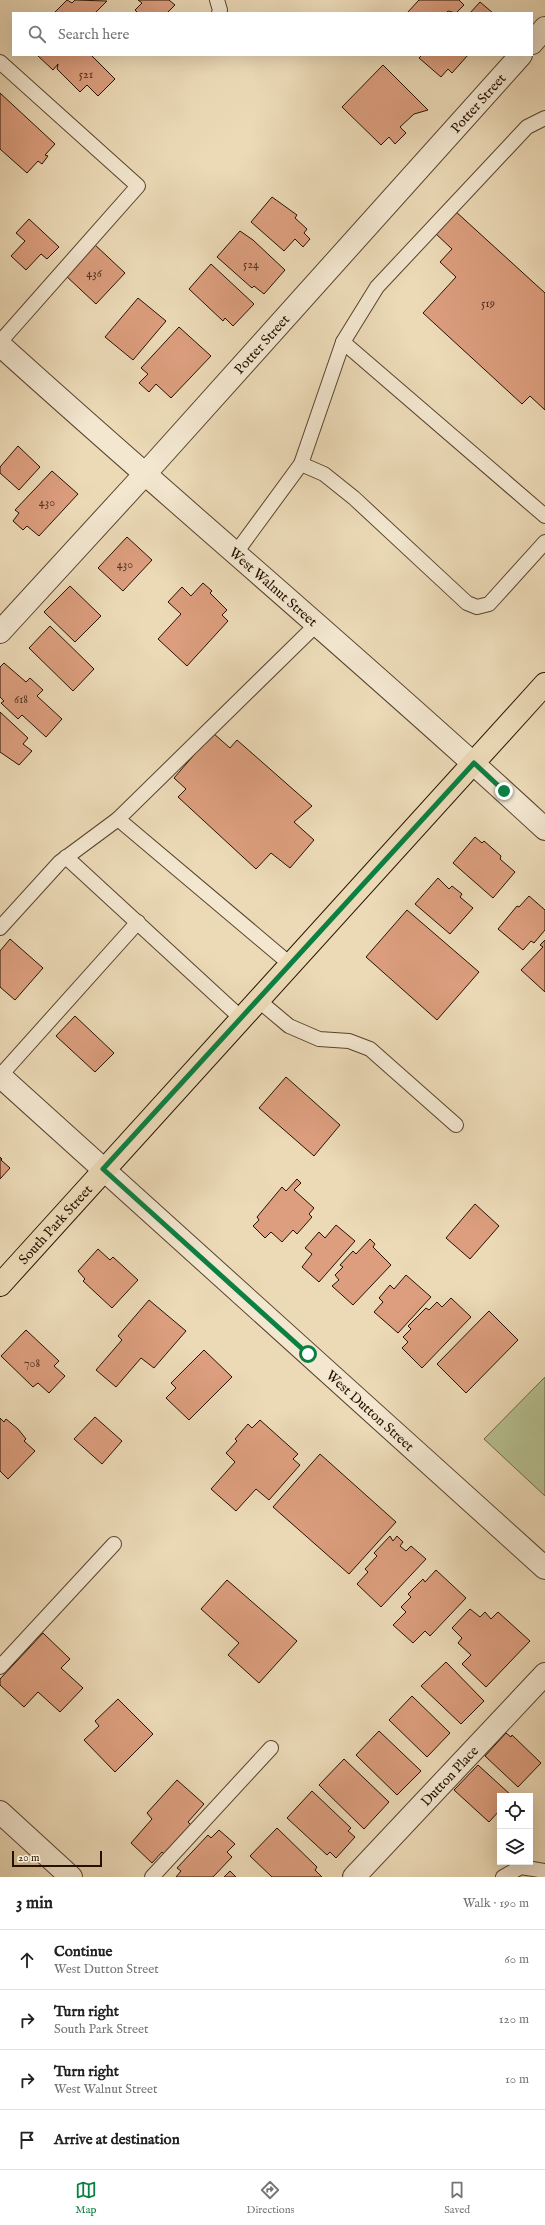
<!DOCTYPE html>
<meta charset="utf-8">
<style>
body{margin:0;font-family:"IM FELL English",serif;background:#f6f6f6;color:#222}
.controls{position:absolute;right:12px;bottom:12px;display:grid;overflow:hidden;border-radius:0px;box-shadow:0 4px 16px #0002}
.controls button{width:36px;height:36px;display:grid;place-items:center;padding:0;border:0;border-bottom:1px solid #e0e0e0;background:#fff;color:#222;font:20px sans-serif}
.scale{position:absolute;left:12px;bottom:10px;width:90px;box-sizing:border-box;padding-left:4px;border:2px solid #261101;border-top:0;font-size:11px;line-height:14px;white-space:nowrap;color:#261101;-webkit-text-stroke:3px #f3e7d0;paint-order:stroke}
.stop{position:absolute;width:12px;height:12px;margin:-9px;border:3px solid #0b8043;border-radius:50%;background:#fff}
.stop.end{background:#0b8043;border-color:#fff;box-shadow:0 1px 4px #0008}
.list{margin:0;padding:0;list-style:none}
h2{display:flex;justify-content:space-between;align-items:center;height:52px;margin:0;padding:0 16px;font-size:17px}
h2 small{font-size:13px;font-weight:400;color:#767676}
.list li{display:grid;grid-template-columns:26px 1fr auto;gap:12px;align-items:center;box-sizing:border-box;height:60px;padding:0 16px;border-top:1px solid #e0e0e0}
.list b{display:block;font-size:15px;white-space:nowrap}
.list p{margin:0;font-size:13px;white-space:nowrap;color:#767676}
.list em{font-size:13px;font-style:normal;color:#767676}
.icon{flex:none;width:22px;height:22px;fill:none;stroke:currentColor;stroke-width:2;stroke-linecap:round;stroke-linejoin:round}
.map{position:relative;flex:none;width:545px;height:1877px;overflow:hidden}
.search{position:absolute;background:#fff;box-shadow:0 4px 16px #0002;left:12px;right:12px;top:12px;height:44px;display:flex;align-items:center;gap:10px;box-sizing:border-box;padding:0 14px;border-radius:0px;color:#767676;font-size:15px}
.sheet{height:292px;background:#fff}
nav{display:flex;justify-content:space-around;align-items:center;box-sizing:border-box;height:56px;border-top:1px solid #e0e0e0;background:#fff;font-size:11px;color:#767676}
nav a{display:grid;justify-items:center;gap:2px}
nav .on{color:#0b8043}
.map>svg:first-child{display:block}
.green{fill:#b6c090;stroke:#6e6848}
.building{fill:#dc9e7e;stroke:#261101}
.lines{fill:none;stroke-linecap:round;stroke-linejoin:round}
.service-casing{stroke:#58432e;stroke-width:16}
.minor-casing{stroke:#58432e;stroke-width:24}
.tertiary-casing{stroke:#58432e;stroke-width:24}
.primary-casing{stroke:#261101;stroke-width:24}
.service{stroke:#f3e7d0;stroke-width:14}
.minor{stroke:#f3e7d0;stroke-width:22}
.tertiary{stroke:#f3e7d0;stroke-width:22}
.primary{stroke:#ecdab7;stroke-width:22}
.route{stroke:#0b8043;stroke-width:5}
.labels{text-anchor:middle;stroke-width:4;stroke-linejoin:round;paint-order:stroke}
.number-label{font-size:12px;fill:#543420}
.street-label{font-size:14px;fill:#261101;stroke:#f3e7d0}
</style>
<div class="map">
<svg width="545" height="1877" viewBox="0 0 545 1877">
<rect width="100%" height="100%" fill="#ecdab7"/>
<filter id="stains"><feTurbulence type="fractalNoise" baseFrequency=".005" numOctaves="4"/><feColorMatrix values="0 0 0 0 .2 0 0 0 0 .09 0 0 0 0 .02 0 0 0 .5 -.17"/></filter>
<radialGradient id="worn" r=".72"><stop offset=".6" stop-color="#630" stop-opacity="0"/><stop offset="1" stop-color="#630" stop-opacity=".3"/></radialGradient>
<polygon class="green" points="545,1377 545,1496 484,1439"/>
<g class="building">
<polygon points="67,0 72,3 75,0 107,1 95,13 54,13"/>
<polygon points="138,0 169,0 175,5 167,13 138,13 135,10 142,3"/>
<polygon points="419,0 459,0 464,5 456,13 448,11 446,13 407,13"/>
<polygon points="480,2 493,13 470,13"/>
<polygon points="37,55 91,55 115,79 98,96 87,85 80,92 57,69 58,64 53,70"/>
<polygon points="422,55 468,55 452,73 448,69 441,77 419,58"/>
<polygon points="383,65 428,110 414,114 400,127 406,133 395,144 389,137 381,145 342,107"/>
<polygon points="0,93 55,144 45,155 48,156 42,164 38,161 27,173 0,149"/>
<polygon points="272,197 297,215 295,218 307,229 304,233 310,239 303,247 295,239 284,251 251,222"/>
<polygon points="454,210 545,293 545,410 530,396 522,404 423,313 456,277 440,262 452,249 434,232"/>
<polygon points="29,219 59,247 47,259 41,254 26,270 11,256 25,241 16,233"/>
<polygon points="240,231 253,240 285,270 264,294 254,286 252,288 217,257"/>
<polygon points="93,243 125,273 96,304 64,274"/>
<polygon points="211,264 254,304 233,326 225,318 223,321 189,289"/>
<polygon points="138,298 166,321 133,360 105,337"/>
<polygon points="179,327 211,356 171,398 156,384 149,392 139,383 148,374 141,368"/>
<polygon points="18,446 40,467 19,490 0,473 0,467"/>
<polygon points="52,471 78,494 39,536 27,526 23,530 13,521 19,513 15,510"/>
<polygon points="127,537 152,560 123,591 98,568"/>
<polygon points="203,583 212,591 210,593 227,610 222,615 228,621 187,666 158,639 181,614 168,602 182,587 191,596"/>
<polygon points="70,586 101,616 75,642 44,612"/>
<polygon points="50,626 94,669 73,691 29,648"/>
<polygon points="4,663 26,682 30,678 43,690 37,696 62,719 46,737 22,715 18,719 1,703 4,701 0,697 0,667"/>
<polygon points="0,712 28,738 23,744 32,751 19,765 0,752"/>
<polygon points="213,733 230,748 237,740 312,806 294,822 314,840 290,868 271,853 256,869 178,797 186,789 174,778"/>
<polygon points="475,837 482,843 484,841 501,856 500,859 515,872 493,898 453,863"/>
<polygon points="438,878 449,889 452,886 462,894 460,897 473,908 450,934 415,904"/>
<polygon points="529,896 545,910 545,930 534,943 531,941 523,950 498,929 517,906 519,907"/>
<polygon points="407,910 479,972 437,1020 366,957"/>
<polygon points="10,939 43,968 15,1000 0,987 0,951"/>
<polygon points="545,940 545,992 521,970 543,947 540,945"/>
<polygon points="75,1016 114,1053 95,1072 56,1036"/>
<polygon points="286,1077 340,1125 314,1156 259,1108"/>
<polygon points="0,1157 2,1159 1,1160 10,1168 0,1179"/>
<polygon points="297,1179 301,1183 294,1190 314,1208 309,1214 312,1217 297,1234 293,1230 282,1242 271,1232 265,1238 253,1226 259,1220 257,1217 282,1187 286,1191"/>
<polygon points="475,1204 499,1226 470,1259 446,1238"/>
<polygon points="336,1225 355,1241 319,1282 302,1267 312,1254 305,1248 319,1232 325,1238"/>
<polygon points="370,1239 375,1244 373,1247 391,1265 353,1305 332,1286 339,1280 335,1275 343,1267 340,1265 353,1251 356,1254"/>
<polygon points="98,1249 110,1260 113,1257 138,1280 112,1308 83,1281 85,1279 78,1271"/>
<polygon points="406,1275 431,1297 398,1333 374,1312 383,1302 379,1298 390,1285 394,1289"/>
<polygon points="451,1298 471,1317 422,1368 402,1348 408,1342 403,1337 411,1329 408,1326 426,1308 429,1310 437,1302 442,1307"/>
<polygon points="149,1300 186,1331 154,1368 141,1358 116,1387 96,1370 122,1340 118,1336"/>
<polygon points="489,1311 518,1340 466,1393 437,1364"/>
<polygon points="26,1330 59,1361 54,1366 65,1376 49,1393 38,1383 33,1387 1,1356"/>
<polygon points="204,1350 232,1377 189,1420 166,1398 176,1388 171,1383"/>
<polygon points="95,1417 122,1441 102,1464 74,1439"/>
<polygon points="0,1418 4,1422 6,1419 18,1429 26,1439 24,1441 35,1451 8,1479 0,1471"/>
<polygon points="260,1420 298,1454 293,1459 300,1465 269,1500 256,1489 236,1511 211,1489 235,1462 226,1453 237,1441 235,1439 248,1424 252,1428"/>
<polygon points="320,1454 396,1522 349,1574 273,1507"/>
<polygon points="390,1536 393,1541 397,1536 403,1542 400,1546 406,1551 411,1546 426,1559 381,1607 357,1584 368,1572 365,1569 377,1556 374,1553"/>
<polygon points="436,1570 466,1598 430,1636 425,1631 413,1643 393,1625 406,1612 401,1607 411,1597 408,1594 423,1579 425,1582"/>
<polygon points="227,1580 297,1641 259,1683 228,1655 239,1643 201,1609"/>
<polygon points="470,1609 480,1617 485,1612 491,1619 498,1612 530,1641 486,1687 462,1664 471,1655 458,1643 462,1638 452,1628"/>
<polygon points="43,1633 70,1659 61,1668 83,1688 60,1712 38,1692 24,1707 0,1685 0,1679"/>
<polygon points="446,1662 484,1701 461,1724 421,1686"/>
<polygon points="412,1696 450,1733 427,1757 389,1720"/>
<polygon points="118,1699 153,1734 115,1772 84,1740 99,1726 95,1721"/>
<polygon points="379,1731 421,1771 397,1795 356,1755"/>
<polygon points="506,1733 511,1737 512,1735 541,1763 518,1787 485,1756"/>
<polygon points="344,1759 389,1802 364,1829 319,1785"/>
<polygon points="478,1765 512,1796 500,1796 500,1810 489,1822 454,1790"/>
<polygon points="177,1780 204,1804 188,1822 191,1825 164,1854 162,1852 152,1863 131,1843 152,1819 147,1813"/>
<polygon points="312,1791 351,1828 348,1831 355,1837 336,1858 330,1852 327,1855 287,1818"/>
<polygon points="277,1828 317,1867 315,1870 322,1877 272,1877 250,1856"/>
<polygon points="219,1830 235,1844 227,1852 232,1857 213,1877 176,1877 181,1871 177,1868 208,1835 211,1838"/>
<polygon points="230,1871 236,1877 224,1877"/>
</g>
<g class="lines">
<g class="service-casing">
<g id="service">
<polyline points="217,0 220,10 219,13"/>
<polyline points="0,62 138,186 0,342"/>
<polyline points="545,118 527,127 377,287 343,342 545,516"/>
<polyline points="301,464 324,474 354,498 467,603 477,607 489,604 545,542"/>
<polyline points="235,554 301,464 343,342"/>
<polyline points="118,819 290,964"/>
<polyline points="66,857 241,1018"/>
<polyline points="0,928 60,862 118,819 316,625"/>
<polyline points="258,1000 289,1026 319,1039 349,1041 370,1049 456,1125"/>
<polyline points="0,1076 138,922"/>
<polyline points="0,1667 114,1544"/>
<polyline points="152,1877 271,1748"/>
<polyline points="503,1877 521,1867 545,1871"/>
</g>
</g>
<g class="minor-casing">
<g id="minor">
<polyline points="532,43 545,28"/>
<path id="s1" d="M0 345C180 508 367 664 545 829"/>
<path id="s2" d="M0 632 144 475 521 55"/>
<path id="s3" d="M0 1076 545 1568"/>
<path id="s4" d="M354 1877 545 1674"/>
</g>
</g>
<g class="tertiary-casing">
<polyline id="tertiary" points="0,1812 71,1877"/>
</g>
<g class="primary-casing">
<g id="primary">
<path id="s5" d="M0 1285 545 684"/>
</g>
</g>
<use href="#service" class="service"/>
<use href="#minor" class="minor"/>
<use href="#tertiary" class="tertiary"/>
<use href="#primary" class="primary"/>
</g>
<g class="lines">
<polyline class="route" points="308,1354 103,1169 474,763 504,791"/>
</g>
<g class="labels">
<g class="number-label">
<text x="86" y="78">521</text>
<text x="251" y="268">524</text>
<text x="94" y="277">436</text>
<text x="488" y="307">519</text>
<text x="47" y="506">430</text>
<text x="125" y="568">430</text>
<text x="21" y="703">618</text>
<text x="32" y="1367">708</text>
</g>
<g class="street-label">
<text dy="5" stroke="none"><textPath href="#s2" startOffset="713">Potter Street</textPath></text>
<text dy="5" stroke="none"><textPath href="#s2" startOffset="389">Potter Street</textPath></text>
<text dy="5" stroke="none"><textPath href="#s1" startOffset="365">West Walnut Street</textPath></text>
<text dy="5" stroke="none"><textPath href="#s5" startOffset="82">South Park Street</textPath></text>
<text dy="5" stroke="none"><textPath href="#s3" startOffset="499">West Dutton Street</textPath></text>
<text dy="5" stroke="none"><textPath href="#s4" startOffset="139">Dutton Place</textPath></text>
</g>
</g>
<rect width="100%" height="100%" filter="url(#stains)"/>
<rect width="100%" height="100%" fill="url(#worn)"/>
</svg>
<div class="controls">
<button><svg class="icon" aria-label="locate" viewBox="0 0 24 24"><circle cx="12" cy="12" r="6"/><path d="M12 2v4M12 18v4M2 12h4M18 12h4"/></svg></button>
<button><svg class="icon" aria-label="layers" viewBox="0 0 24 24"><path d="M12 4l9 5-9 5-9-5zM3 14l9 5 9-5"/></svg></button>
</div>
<div class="scale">20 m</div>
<div class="stop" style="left:308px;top:1354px"></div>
<div class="stop end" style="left:504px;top:791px"></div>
<div class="search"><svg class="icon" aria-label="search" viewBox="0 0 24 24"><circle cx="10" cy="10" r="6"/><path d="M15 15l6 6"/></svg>Search here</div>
</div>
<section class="sheet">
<h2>3 min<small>Walk · 190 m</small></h2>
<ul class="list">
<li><svg class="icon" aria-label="ahead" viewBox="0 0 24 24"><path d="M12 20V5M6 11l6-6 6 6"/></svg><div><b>Continue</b><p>West Dutton Street</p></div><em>60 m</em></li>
<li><svg class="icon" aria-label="right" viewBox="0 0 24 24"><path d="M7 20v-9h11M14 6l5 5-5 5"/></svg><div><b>Turn right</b><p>South Park Street</p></div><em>120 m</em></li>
<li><svg class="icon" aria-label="right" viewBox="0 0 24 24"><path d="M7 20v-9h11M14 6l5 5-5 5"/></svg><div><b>Turn right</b><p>West Walnut Street</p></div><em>10 m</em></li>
<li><svg class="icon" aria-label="arrive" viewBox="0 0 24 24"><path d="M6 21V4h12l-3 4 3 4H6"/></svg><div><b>Arrive at destination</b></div></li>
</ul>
</section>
<nav>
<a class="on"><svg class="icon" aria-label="map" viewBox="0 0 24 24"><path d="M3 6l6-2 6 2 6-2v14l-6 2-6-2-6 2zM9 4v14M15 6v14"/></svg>Map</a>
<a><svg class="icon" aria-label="directions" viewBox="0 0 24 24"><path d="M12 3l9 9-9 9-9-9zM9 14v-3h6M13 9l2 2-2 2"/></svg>Directions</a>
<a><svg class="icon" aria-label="saved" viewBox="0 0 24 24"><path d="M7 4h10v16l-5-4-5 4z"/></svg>Saved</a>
</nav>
